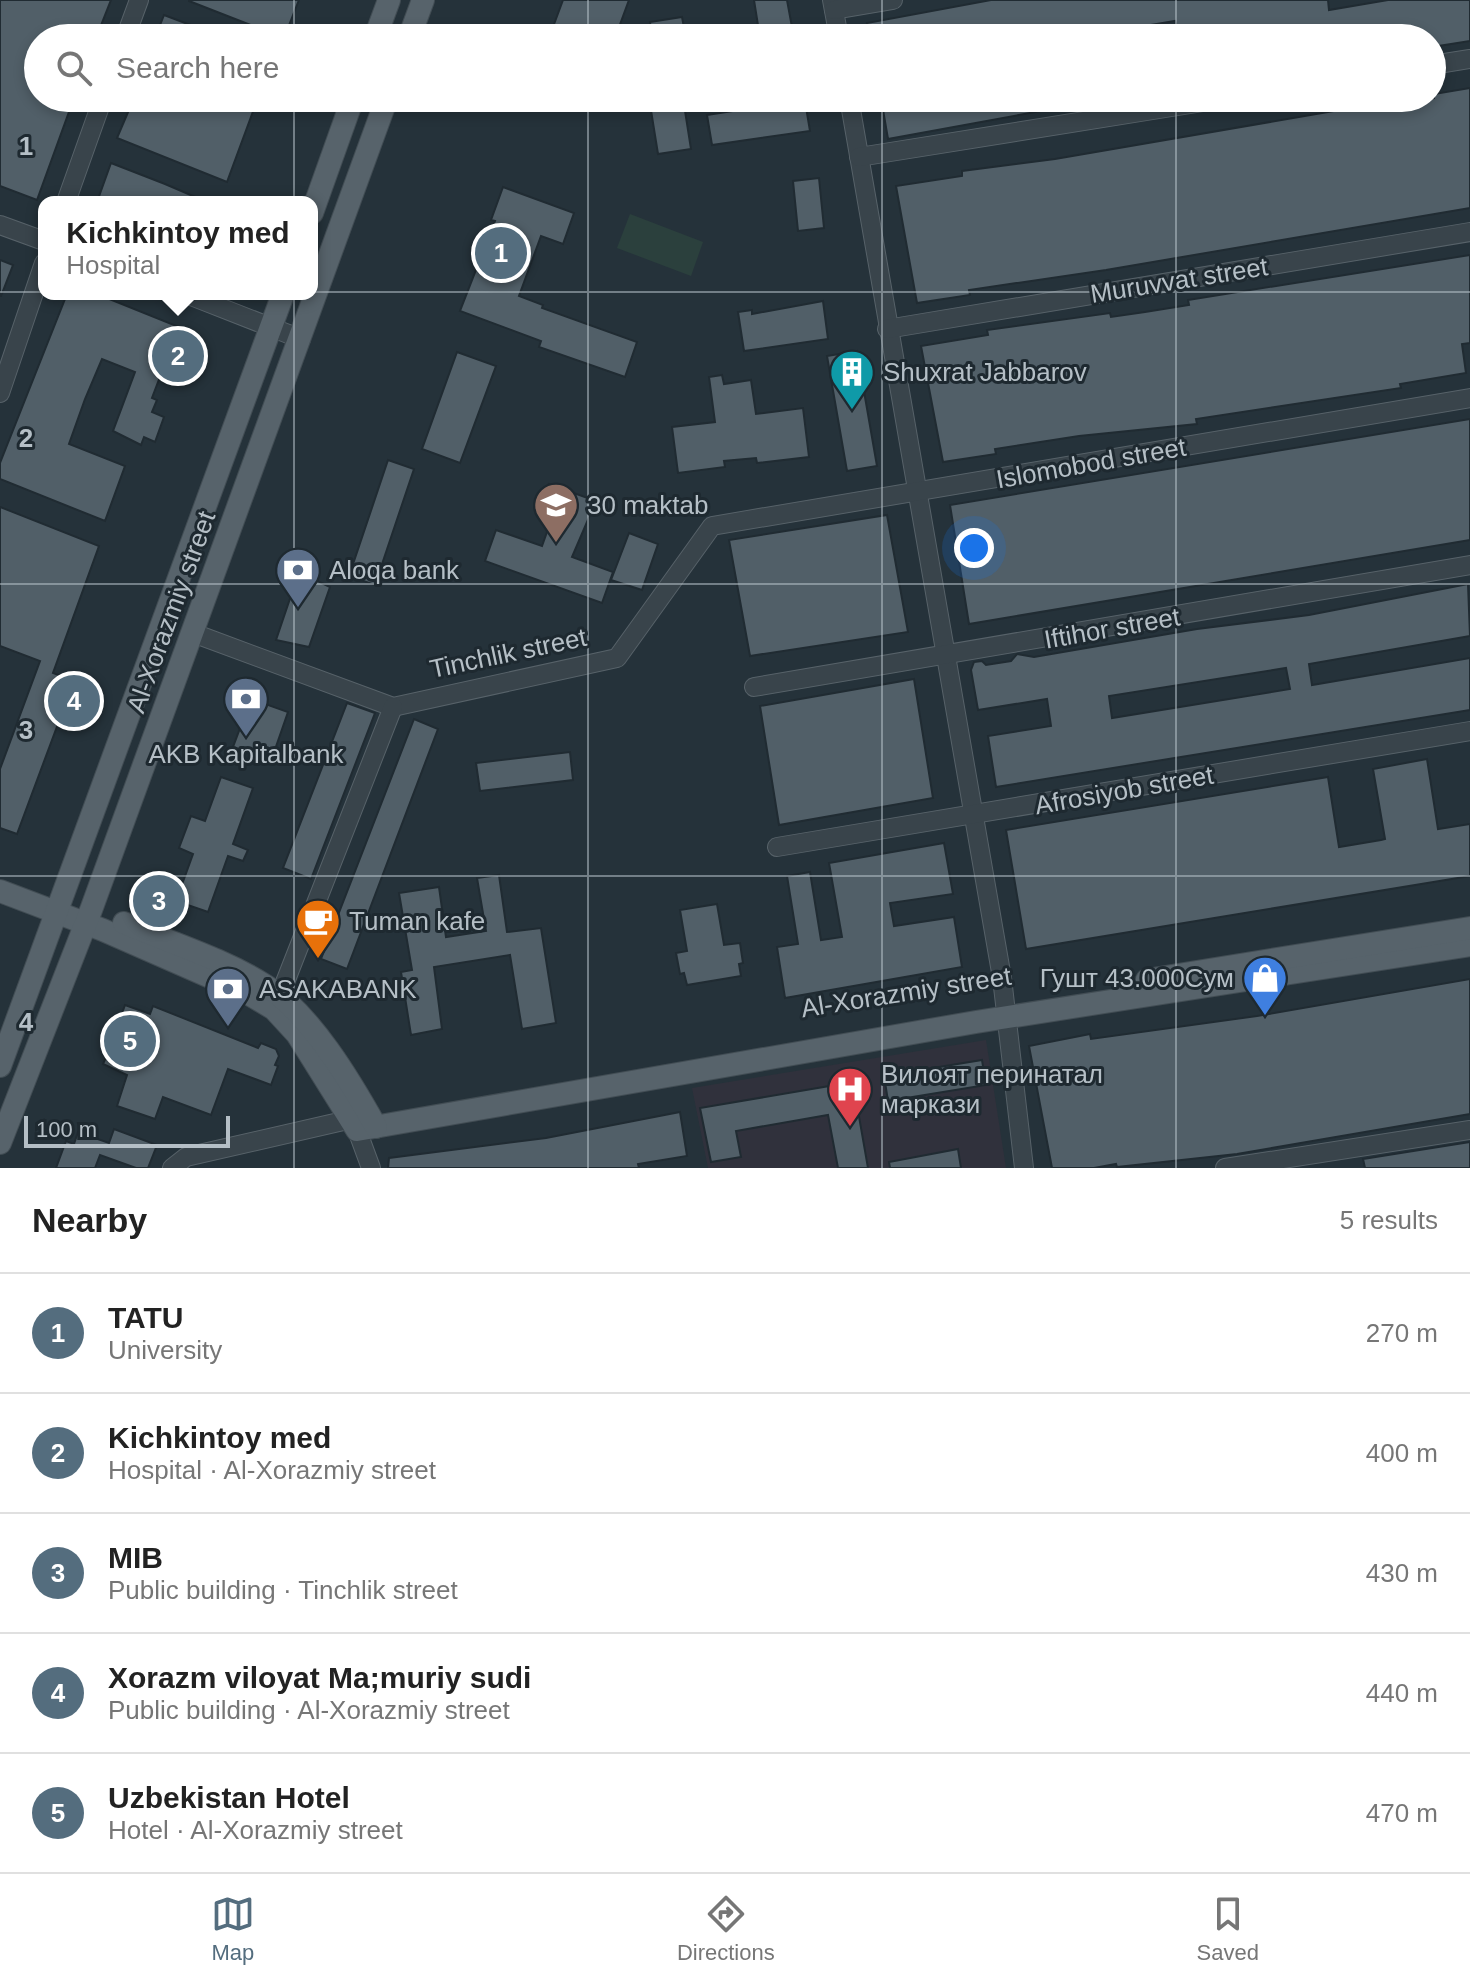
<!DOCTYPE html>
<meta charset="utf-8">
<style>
body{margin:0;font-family:Helvetica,sans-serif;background:#f2f2f2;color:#222}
.scale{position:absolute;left:24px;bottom:20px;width:206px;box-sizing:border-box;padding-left:8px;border:4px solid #b5bfc6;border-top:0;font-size:22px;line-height:28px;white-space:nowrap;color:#b5bfc6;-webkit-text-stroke:6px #1e2930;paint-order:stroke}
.you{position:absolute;left:974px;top:548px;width:28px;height:28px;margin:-20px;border:6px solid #fff;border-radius:50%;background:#1a73e8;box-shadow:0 0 0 12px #1a73e833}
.badge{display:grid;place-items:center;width:52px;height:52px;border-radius:50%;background:#546d7e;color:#fff;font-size:26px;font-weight:700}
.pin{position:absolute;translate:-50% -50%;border:4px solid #fff;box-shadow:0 2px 8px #0006}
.popup{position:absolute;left:38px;top:196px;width:280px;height:104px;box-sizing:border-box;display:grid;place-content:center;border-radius:16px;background:#fff;filter:drop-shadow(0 2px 6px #0005);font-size:26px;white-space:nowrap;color:#767676}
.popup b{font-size:30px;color:#222}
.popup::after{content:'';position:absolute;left:50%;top:100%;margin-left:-16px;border:16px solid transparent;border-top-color:#fff}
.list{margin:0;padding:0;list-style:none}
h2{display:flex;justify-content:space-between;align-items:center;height:104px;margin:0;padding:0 32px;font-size:34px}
h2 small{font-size:26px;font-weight:400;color:#767676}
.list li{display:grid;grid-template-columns:52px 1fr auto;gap:24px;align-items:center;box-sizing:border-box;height:120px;padding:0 32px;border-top:2px solid #e0e0e0}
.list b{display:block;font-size:30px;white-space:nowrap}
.list p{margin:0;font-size:26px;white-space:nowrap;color:#767676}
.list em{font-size:26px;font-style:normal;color:#767676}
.icon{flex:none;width:44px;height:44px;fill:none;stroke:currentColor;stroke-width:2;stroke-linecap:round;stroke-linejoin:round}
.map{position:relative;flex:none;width:1470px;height:1168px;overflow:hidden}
.search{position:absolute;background:#fff;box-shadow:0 4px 12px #0003;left:24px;right:24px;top:24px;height:88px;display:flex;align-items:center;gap:20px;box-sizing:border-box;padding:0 28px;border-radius:44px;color:#767676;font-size:30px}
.sheet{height:704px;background:#fff}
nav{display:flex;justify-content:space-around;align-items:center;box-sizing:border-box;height:112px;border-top:2px solid #e0e0e0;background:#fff;font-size:22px;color:#767676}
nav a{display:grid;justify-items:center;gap:4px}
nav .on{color:#546d7e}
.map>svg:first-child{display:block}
.medical{fill:#30313c}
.park{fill:#2b403d}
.building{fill:#515f68;stroke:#202b32;stroke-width:2;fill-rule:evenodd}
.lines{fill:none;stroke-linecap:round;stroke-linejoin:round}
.minor-casing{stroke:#576269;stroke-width:20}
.major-casing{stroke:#424d54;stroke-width:24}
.minor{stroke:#39444b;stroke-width:18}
.major{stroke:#57636b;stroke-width:22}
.grid{fill:none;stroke:#b5bfc6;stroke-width:2;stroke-opacity:0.55}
.labels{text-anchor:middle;stroke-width:6;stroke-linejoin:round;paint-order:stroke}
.street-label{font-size:26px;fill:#b5bfc6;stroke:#1e2930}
.poi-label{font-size:26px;fill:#b5bfc6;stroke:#1e2930;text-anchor:start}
.grid-label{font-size:26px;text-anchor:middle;font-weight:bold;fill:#b5bfc6;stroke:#1e2930;stroke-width:6;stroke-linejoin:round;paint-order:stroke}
</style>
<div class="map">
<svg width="1470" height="1168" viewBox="0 0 1470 1168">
<rect width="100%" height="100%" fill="#25323a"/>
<polygon class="medical" points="986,1040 1006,1168 708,1168 692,1088"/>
<polygon class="park" points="630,214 703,242 691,276 617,248"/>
<g class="building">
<polygon points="0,0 111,0 96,38 38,38 38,98 74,98 37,200 0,186"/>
<polygon points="299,0 284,38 189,1 189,0"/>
<polygon points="563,0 629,0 615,38 561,38 564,30 553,27"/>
<polygon points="754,0 787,0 794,38 760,38"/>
<polygon points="991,0 1328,0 1329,10 1388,0 1470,0 1470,41 1432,47 1432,38 1180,38 1175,21 1074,38 869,38 867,23"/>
<polygon points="164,15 222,37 222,38 155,38"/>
<polygon points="682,17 686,38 652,38 650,22"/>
<polygon points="1470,88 1470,208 1106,270 969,290 970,295 917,303 896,186 962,176 962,171 1055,159 1386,102 1434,98 1434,94"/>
<polygon points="134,98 258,98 227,182 117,138"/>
<polygon points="649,98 683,98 691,149 658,154"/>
<polygon points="881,98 1078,98 1079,104 888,139"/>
<polygon points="769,101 770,106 805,101 810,131 712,145 707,115 759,107 758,102"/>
<polygon points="111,163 165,184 207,202 97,202"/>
<polygon points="819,178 824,228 798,231 793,181"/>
<polygon points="503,187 574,213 563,244 541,236 519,296 543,305 542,308 637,342 625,377 539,347 541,341 460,311 495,221 491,220"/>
<polygon points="1470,255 1470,343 1462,344 1466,373 1400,384 1401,388 1196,419 1197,424 1079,436 995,449 996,454 943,462 921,346 988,335 987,330 1110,313 1111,317 1145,312 1189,305 1188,300"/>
<polygon points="0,260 13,265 1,296 0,296"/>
<polygon points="67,294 97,294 179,327 152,398 157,400 152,412 164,417 155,442 144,437 141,445 113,431 135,372 102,359 85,399 69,444 125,466 105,521 0,479 0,463"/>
<polygon points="823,301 828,339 744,351 738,312 752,310 752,314"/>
<polygon points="857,351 877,466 847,471 827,356"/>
<polygon points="457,352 496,366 460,463 422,449"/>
<polygon points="722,375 724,384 751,380 756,414 803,408 809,457 757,463 756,458 724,461 725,467 678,473 672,427 715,422 709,377"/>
<polygon points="1470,419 1470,540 969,624 950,505"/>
<polygon points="388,460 414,469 375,585 349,576"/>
<polygon points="549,484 596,501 572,557 613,572 602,603 485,561 496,530 542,546 553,515 539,510"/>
<polygon points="0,507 99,546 53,673 74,681 17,834 0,828 0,769 40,661 0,646"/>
<polygon points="887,515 908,632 750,656 729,540"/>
<polygon points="629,533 658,544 642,590 611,580"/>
<polygon points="299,572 330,587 309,647 276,640"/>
<path d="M1468 584 1470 636 1309 664 1312 685 1470 658V710L996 787 988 736 1051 726 1047 699 978 710 971 670 974 662 982 661 986 665 1011 661 1017 654 1034 657 1197 629 1309 615ZM1286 668 1290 689 1112 718 1109 696Z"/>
<polygon points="914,679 933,798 779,825 760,706"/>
<polygon points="251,699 288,712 271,761 233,747"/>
<polygon points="347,703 375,713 311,879 283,868"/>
<polygon points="414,719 438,729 347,969 321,959"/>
<polygon points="570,752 573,780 480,791 476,763"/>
<polygon points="1427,759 1438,829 1470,824 1470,876 1026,949 1006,830 1328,777 1339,847 1381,840 1385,839 1373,769"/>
<polygon points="221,777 253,788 233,844 248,850 243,861 228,856 208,912 176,901 193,854 179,848 191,816 205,821"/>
<polygon points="944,843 953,894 890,903 894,926 954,917 962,967 785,998 777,947 798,944 787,876 810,872 821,940 842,937 829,863"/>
<polygon points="499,875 507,932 541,928 556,1023 522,1029 510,955 434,967 442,1029 411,1035 401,972 412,970 399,893 439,887 446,937 486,931 477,878"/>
<polygon points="717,904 724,945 740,943 743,963 739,964 741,976 687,985 684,973 680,974 676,953 687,951 680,910"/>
<polygon points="1470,979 1470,1114 1237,1154 1117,1167 1116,1164 1094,1168 1052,1168 1029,1046 1090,1034 1091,1039 1257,1016"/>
<polygon points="125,1005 150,1014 153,1006 258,1048 261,1043 276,1049 279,1056 275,1065 278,1066 271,1085 228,1069 211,1115 163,1097 155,1119 117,1106 127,1075 103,1064 107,1055 103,1035 112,1020 121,1016"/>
<polygon points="982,1060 986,1085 888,1101 884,1076"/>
<polygon points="853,1082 868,1168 838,1168 828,1115 736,1131 741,1157 711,1162 700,1108"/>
<polygon points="680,1112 687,1156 638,1164 639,1168 388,1168 389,1158 546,1138"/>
<polygon points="114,1129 157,1145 148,1168 136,1168 100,1155 95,1168 56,1168 66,1141 74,1144 78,1132 109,1143"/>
<polygon points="1470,1142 1470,1168 1365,1168 1363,1159"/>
<polygon points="958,1149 961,1168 890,1168 889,1162"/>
</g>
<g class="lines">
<g class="minor-casing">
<g id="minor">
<polyline points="832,0 839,38"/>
<polyline points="834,10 893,0"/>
<polyline points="125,38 139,0"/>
<polyline points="1432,65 1470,59"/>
<polyline points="849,98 1002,978 1024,1168"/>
<polyline points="859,157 1228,98"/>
<polyline points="66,202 103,98"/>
<polyline points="0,225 44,241"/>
<polyline points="186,294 301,339"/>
<polyline points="887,329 1470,232"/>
<polyline points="0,393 44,263"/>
<polyline points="193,633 393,707 617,658 712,526 1470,398"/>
<polyline points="754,687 1470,565"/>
<polyline points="777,847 1470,731"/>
<polyline points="280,995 393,707"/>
<polyline points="357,1130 371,1168"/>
<polyline points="172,1168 186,1157 352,1119"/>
<polyline points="1225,1168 1470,1130"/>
</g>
</g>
<g class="major-casing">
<g id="major">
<polyline points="375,38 389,0"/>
<polyline points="409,38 423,0"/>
<polyline points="312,213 353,98"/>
<polyline points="0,891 103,930 249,994 274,1009 297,1034 357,1130 976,1022 1470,945"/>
<path d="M124 923C171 943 224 959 266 986 310 1013 351 1082 376 1127"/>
<polyline points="1147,980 1470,928"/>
<polyline points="0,1066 283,294"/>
<polyline points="0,1143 91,910 387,98"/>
</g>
</g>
<use href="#minor" class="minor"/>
<use href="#major" class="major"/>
</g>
<path class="grid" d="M294 0V38M588 0V38M882 0V38M1176 0V38M294 98V1168M588 98V1168M882 98V1168M1176 98V1168M0 292H1470M0 584H1470M0 876H1470"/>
<defs>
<g id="building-pin" transform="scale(2.3)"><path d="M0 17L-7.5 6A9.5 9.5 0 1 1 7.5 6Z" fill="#0f9aa8" stroke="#1e2930"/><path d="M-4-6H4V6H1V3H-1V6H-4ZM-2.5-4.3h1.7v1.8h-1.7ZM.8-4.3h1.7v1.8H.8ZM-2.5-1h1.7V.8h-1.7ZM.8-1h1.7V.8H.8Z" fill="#fff"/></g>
<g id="school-pin" transform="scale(2.3)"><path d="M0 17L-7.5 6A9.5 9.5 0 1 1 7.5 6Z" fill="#8d6e63" stroke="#1e2930"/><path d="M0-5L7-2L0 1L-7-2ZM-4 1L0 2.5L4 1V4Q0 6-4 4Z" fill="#fff"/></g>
<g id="bank-pin" transform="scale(2.3)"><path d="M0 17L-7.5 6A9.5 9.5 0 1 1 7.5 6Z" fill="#5c6f8a" stroke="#1e2930"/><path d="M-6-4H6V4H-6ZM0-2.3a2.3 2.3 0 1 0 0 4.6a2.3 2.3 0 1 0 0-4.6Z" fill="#fff"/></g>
<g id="cafe-pin" transform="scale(2.3)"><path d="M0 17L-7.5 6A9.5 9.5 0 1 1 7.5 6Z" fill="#e8710a" stroke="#1e2930"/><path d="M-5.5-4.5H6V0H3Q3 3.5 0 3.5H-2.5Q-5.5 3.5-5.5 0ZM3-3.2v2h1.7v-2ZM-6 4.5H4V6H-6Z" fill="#fff"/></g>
<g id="shop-pin" transform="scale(2.3)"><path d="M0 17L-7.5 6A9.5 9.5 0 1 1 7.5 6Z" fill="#3f7fe0" stroke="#1e2930"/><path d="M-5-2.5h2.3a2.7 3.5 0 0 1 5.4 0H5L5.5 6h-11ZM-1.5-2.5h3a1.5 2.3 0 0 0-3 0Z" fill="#fff"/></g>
<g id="hospital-pin" transform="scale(2.3)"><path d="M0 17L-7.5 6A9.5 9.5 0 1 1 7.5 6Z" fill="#e0444e" stroke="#1e2930"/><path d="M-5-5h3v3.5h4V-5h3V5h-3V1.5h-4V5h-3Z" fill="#fff"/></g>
</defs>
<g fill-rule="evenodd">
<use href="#building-pin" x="852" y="372"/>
<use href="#school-pin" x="556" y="505"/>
<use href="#bank-pin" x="298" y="570"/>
<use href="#bank-pin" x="246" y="699"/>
<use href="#cafe-pin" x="318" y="921"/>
<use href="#shop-pin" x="1265" y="978"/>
<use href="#bank-pin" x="228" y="989"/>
<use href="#hospital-pin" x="850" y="1089"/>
</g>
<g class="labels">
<g class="street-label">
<text transform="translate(1179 280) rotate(-9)" y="9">Muruvvat street</text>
<text transform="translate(1091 463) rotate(-10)" y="9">Islomobod street</text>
<text transform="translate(171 612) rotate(-70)" y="9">Al-Xorazmiy street</text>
<text transform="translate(1112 628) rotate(-10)" y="9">Iftihor street</text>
<text transform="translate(508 653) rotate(-12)" y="9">Tinchlik street</text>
<text transform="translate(1124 790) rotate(-10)" y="9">Afrosiyob street</text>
<text transform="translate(906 992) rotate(-9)" y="9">Al-Xorazmiy street</text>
</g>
<g class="poi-label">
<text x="883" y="381">Shuxrat Jabbarov</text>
<text x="587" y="514">30 maktab</text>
<text x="329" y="579">Aloqa bank</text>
<text x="246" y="763" text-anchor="middle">AKB Kapitalbank</text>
<text x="349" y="930">Tuman kafe</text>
<text x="1234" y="987" text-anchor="end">Гушт 43.000Сум</text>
<text x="259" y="998">ASAKABANK</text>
<text x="881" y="1083">Вилоят перинатал<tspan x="881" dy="30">маркази</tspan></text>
</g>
</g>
<g class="grid-label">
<text x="26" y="155">1</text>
<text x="26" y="447">2</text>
<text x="26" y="739">3</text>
<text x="26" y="1031">4</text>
</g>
</svg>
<div class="scale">100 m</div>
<div class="you"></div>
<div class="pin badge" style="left:501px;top:253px">1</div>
<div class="pin badge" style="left:178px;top:356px">2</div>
<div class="popup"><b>Kichkintoy med</b>Hospital</div>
<div class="pin badge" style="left:159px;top:901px">3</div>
<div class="pin badge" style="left:74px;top:701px">4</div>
<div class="pin badge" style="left:130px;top:1041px">5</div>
<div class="search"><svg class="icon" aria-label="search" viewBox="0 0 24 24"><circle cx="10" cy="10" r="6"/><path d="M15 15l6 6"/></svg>Search here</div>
</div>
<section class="sheet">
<h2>Nearby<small>5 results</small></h2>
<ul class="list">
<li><span class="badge">1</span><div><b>TATU</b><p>University</p></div><em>270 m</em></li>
<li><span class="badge">2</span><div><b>Kichkintoy med</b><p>Hospital · Al-Xorazmiy street</p></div><em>400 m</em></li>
<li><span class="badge">3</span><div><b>MIB</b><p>Public building · Tinchlik street</p></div><em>430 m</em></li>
<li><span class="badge">4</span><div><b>Xorazm viloyat Ma;muriy sudi</b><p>Public building · Al-Xorazmiy street</p></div><em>440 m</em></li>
<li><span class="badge">5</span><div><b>Uzbekistan Hotel</b><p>Hotel · Al-Xorazmiy street</p></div><em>470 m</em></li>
</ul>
</section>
<nav>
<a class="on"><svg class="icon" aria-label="map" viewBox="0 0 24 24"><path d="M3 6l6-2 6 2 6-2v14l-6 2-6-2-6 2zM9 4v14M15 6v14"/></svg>Map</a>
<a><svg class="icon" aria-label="directions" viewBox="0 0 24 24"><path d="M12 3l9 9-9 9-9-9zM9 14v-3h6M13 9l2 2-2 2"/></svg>Directions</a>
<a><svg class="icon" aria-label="saved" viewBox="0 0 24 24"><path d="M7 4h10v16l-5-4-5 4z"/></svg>Saved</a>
</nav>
